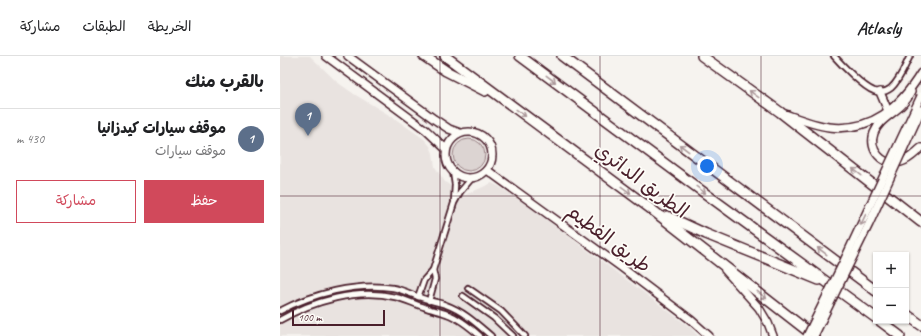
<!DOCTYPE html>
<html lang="ar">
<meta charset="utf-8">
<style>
body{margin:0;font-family:Caveat,"Playpen Sans Arabic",sans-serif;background:#f6f6f6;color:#202124;direction:rtl}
.controls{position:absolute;right:12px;bottom:12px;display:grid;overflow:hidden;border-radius:0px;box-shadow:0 1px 3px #0004}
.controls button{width:36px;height:36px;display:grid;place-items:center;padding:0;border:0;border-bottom:1px solid #e0e0e0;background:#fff;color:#202124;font:20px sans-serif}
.scale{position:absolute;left:12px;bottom:10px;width:93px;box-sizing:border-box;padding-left:4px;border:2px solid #4a1f2b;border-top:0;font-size:11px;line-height:14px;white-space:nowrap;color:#4a1f2b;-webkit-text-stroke:3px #fdfcf7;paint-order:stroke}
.you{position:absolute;left:427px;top:110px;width:14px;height:14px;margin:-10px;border:3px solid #fff;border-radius:50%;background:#1a73e8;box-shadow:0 0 0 6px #1a73e833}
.badge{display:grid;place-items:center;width:26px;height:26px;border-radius:50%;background:#d1495b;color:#fff;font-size:13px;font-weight:700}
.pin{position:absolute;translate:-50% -33px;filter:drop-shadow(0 1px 2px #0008)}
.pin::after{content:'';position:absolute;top:21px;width:14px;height:12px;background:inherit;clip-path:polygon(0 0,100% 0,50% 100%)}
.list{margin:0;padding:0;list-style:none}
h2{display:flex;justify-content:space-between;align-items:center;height:52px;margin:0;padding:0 16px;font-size:17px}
h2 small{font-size:13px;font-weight:400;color:#757577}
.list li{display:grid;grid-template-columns:26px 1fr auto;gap:12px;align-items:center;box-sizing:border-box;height:60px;padding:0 16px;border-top:1px solid #e0e0e0}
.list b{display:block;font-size:15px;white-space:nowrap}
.list p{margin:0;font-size:13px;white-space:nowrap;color:#757577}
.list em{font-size:13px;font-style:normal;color:#757577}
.actions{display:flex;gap:8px;padding:12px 16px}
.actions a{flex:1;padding:9px 0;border:1px solid #d1495b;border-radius:0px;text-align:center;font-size:14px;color:#d1495b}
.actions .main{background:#d1495b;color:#fff}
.map{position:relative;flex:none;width:641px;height:280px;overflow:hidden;direction:ltr}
header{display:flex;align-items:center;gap:24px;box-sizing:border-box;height:56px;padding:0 20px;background:#fff;border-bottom:1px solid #e0e0e0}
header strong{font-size:19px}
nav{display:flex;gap:22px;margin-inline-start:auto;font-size:14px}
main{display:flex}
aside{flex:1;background:#fff}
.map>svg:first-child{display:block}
.built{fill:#e9e3e0}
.green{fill:#dcd4d2;stroke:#937a7e}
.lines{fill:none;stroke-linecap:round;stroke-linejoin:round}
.street-casing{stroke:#4a1f2b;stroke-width:8}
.secondary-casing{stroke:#4a1f2b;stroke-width:10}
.primary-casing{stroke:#4a1f2b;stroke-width:10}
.highway-casing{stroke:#4a1f2b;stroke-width:12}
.street{stroke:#fdfcf7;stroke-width:4.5}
.secondary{stroke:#fdfcf7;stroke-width:7}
.primary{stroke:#fdfcf7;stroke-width:7}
.highway{stroke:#fdfcf7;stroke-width:9}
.primary-bridge-casing{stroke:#4a1f2b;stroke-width:10;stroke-linecap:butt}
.primary-bridge{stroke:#fdfcf7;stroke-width:7}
.oneway{stroke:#ac999b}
.grid{fill:none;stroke:#4a1f2b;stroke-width:1;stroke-opacity:0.55}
.labels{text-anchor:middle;stroke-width:3.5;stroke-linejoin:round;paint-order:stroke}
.street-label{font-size:20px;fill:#4a1f2b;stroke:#fdfcf7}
</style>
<header>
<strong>Atlasly</strong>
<nav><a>الخريطة</a><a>الطبقات</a><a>مشاركة</a></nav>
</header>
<main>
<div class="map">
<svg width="641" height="280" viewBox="0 0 641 280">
<rect width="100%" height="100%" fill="#f6f3ef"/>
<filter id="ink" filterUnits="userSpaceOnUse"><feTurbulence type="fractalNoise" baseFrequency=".025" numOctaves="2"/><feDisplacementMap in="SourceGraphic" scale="8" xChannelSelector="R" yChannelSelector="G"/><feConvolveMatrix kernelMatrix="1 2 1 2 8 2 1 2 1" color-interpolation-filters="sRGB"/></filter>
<g filter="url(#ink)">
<polygon class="built" points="0,0 30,0 57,26 74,38 114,62 144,83 150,90 153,97 155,111 165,126 185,139 212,127 218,130 244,147 411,272 418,280 0,280"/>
<circle class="green" cx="189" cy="99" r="16"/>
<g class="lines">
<g class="street-casing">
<g id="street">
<path d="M554 0C562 9 583 31 594 35 600 37 606 36 611 32 620 24 625 10 630 0"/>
<polyline points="173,116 175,129 174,145"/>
<polyline points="188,232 221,255 245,280"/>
<polyline points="183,240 214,262 233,280"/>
<polyline points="138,241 144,224 153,214"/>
<polyline points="149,245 155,223 153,214 174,147 180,136 192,122"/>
<path d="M0 255C32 238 77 226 113 232 124 234 134 240 145 243 152 246 159 246 166 249 183 255 197 268 211 280"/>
<path d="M0 264C33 245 77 232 115 241 125 243 134 248 144 251 151 254 160 255 167 258 179 262 191 272 200 280"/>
</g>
</g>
<g class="secondary-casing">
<g id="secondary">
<polyline points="46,0 146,74 166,93"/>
<polyline points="68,0 154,63 169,73 180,77"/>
<circle cx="189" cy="99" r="23"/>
<polyline points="207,114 341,211 411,264 429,280"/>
</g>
</g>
<g class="primary-casing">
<g id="primary">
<polyline points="600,36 608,55"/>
<path d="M631 36C622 56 601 59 594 77 588 94 603 111 621 106 629 104 635 97 641 92"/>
<path d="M505 58C519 63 534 69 549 71 592 76 620 51 641 17"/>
<polyline points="445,214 479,252 488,267 493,280"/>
</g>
</g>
<g class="highway-casing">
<g id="highway">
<polyline points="144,0 166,15 205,35"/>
<polyline points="165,0 371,153 534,280"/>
<polyline points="240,0 415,130 596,262"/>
<polyline points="282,0 596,235"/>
<polyline points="422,0 500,56 641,166"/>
<polyline points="387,160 426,178 539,224"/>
<polyline points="626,258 641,269"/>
<polyline points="600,265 620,280"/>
</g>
</g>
<use href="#street" class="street"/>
<use href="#secondary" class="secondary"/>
<use href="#primary" class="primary"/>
<use href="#highway" class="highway"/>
<g class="primary-bridge-casing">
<g id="primary-bridge">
<polyline points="527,280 563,207 641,40"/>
<polyline points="534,280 589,168 641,54"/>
</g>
</g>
<use href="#primary-bridge" class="primary-bridge"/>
</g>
<defs><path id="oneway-shaft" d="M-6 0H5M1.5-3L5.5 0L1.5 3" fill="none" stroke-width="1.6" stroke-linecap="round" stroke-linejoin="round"/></defs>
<g class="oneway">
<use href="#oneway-shaft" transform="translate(271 23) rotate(37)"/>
<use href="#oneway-shaft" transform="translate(474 38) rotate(-144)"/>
<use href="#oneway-shaft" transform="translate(241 57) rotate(36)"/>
<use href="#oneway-shaft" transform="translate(404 92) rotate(-143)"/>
<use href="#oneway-shaft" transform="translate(577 116) rotate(-142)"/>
<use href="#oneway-shaft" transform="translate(346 134) rotate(36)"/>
<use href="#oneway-shaft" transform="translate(421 134) rotate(36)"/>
<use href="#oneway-shaft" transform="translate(583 164) rotate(115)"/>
<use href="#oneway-shaft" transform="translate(542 195) rotate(-143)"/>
<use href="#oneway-shaft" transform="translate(482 239) rotate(38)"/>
</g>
</g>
<path class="grid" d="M160 0V280M320 0V280M481 0V280M0 140H641"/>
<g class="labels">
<g class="street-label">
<text transform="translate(362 124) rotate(37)" y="7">الطريق الدائري</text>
<text transform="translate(329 182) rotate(37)" y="7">طريق الفطيم</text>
</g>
</g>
</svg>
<div class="controls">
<button>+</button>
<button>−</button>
</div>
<div class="scale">100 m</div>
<div class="you"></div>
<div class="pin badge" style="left:28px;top:80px;background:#5c6f8a">1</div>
</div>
<aside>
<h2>بالقرب منك<small></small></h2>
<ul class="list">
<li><span class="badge" style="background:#5c6f8a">1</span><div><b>موقف سيارات كيدزانيا</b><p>موقف سيارات</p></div><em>430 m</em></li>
</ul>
<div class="actions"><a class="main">حفظ</a><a>مشاركة</a></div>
</aside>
</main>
